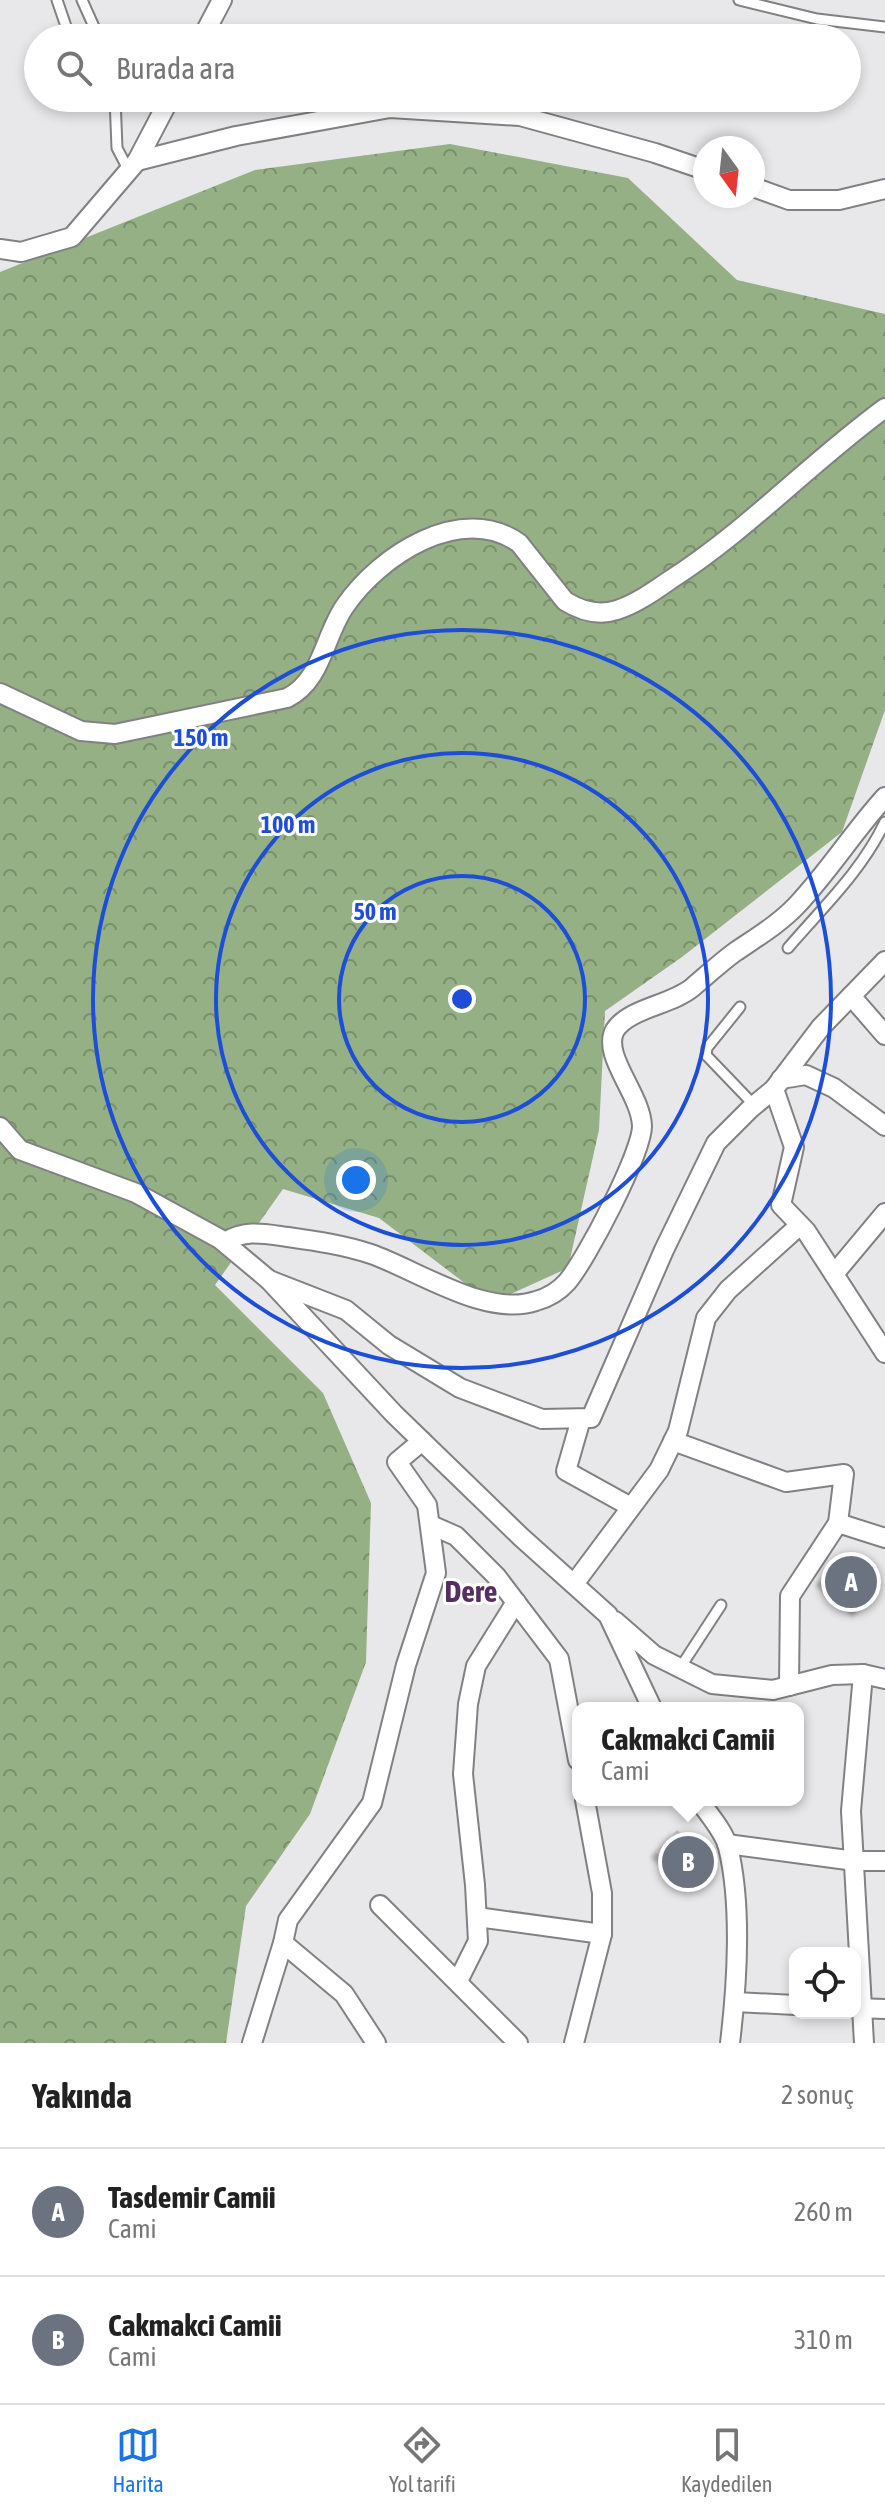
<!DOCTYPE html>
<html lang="tr">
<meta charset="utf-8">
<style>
body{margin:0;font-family:"Asap Condensed",sans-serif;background:#f6f6f6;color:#222}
.controls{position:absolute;right:24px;bottom:24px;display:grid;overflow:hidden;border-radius:16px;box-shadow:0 4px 12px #0003}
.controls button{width:72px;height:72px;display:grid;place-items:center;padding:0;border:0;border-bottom:2px solid #e0e0e0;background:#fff;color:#222;font:40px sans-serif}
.compass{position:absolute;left:693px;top:136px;width:72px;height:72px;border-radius:50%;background:#fff;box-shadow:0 4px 12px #0003;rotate:165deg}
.you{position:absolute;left:356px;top:1180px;width:28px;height:28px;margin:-20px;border:6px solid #fff;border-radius:50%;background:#1a73e8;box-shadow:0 0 0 12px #1a73e833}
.badge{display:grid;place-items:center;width:52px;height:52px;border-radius:50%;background:#1a73e8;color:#fff;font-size:26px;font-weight:700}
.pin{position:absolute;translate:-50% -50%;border:4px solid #fff;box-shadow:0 2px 8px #0006}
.popup{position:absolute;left:572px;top:1702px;width:232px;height:104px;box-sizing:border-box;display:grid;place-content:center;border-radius:16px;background:#fff;filter:drop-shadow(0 2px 6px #0005);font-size:26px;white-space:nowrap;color:#767676}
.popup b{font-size:30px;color:#222}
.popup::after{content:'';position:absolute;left:50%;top:100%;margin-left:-16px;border:16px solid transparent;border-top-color:#fff}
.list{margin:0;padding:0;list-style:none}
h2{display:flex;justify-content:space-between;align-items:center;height:104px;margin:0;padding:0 32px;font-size:34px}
h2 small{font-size:26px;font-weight:400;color:#767676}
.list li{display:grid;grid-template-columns:52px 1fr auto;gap:24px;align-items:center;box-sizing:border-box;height:128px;padding:0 32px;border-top:2px solid #e0e0e0}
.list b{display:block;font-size:30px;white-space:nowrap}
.list p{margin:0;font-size:26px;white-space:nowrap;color:#767676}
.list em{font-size:26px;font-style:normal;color:#767676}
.icon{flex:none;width:44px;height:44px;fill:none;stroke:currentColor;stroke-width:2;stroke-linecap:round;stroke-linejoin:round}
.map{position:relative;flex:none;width:885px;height:2043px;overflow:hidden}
.search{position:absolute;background:#fff;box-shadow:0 4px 12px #0003;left:24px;right:24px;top:24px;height:88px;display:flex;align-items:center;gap:20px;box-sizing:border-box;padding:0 28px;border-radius:44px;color:#767676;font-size:30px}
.sheet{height:360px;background:#fff}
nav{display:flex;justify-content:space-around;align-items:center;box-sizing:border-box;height:112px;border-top:2px solid #e0e0e0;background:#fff;font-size:22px;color:#767676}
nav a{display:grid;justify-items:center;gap:4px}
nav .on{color:#1a73e8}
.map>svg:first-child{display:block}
.forest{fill:url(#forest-crowns)}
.building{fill:#c8c6c6;filter:url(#shadow)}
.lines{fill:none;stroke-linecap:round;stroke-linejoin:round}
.service-casing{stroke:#818183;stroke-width:13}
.minor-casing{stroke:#818183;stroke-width:22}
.service{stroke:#fff;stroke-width:9}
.minor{stroke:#fff;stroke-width:18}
.ring{fill:none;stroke:#1d4ed8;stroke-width:4}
.labels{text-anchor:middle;stroke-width:6;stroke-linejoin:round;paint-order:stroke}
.district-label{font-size:30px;font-weight:bold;fill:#562e64;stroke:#fff}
.centre{fill:#1d4ed8;stroke:#fff;stroke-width:4}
.ring-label{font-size:24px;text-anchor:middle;font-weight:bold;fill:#1d4ed8;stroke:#fff;stroke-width:6;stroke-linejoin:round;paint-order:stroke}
</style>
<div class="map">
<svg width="885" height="2043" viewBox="0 0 885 2043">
<defs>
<pattern id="forest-crowns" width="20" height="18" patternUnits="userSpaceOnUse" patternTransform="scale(2)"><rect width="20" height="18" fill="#95b084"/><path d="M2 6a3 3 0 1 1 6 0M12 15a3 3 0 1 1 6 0" fill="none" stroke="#798e6b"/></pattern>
<filter id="shadow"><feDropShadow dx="-5.5" dy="5.5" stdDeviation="2" flood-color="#0004"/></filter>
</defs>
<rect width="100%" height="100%" fill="#e8e8ea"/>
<polygon class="forest" points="450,144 628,178 737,280 885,314 885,710 842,832 682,957 605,1011 599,1130 568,1268 491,1303 379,1218 283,1189 215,1285 323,1393 371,1503 366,1662 310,1814 246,1906 226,2043 0,2043 0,272 255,170"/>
<g class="building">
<polygon points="845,1553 882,1585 858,1611 821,1580"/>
<polygon points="677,1830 705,1854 710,1871 692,1882 656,1852"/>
</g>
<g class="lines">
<g class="service-casing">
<g id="service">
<polyline points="57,0 70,38"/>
<polyline points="82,0 99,38"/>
<polyline points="739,0 817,19 885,27"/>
<polyline points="115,98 117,148 129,171"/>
<path d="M788 948C823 907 861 872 885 822"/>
<polyline points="740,1007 707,1048 706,1055 754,1105"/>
<polyline points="680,1668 721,1605"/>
</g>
</g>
<g class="minor-casing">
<g id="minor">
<polyline points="202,38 222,0"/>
<polyline points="137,161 236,136 390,108 520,116 655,153 705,170"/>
<polyline points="753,187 789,200 839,200 885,189"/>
<polyline points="0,249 21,252 72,237 137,161 170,98"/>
<path d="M0 693 81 731 115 734 287 698C322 681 324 636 345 606 379 556 461 502 519 543L565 601C581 611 599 616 617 610 636 604 654 591 670 580 748 530 811 462 885 408"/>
<polyline points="851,996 885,1035"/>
<polyline points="781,1079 806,1075 834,1088 885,1126"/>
<polyline points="774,1089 794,1147 781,1205 806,1231 885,1353"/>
<polyline points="0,1127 20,1150 136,1193 220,1239 269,1280 394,1414 521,1537 608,1615 652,1708"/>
<path d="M225 1242C245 1229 265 1234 288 1237 316 1241 344 1245 371 1254 417 1270 486 1318 536 1301 547 1298 559 1291 567 1282 586 1260 642 1153 642 1126 641 1094 601 1055 615 1030 629 1008 672 1005 693 987 707 975 720 963 735 952 757 937 779 924 797 905 829 871 854 831 885 797"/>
<polyline points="834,1274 885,1213"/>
<polyline points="269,1280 346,1310 389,1345 460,1388 542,1419 591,1418 664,1250 716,1143 751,1108 774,1089 821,1027 885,961"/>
<polyline points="581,1419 566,1471 631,1507"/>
<polyline points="673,1441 786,1482 844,1474 838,1523 790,1596 789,1686"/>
<polyline points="838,1523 885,1538"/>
<polyline points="431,1525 456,1536 496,1576 559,1659 578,1760"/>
<polyline points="574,1584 659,1470 678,1431 706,1318 728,1290 800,1225"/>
<polyline points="615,1621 654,1655 712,1684 773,1690 832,1675 863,1674 885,1679"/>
<polyline points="863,1674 851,1811 864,2043"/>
<path d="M699 1800C708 1814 724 1831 728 1847 742 1904 737 1985 730 2043"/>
<polyline points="727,1844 855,1861 885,1861"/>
<polyline points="380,1905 518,2043"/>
<polyline points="477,1917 602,1934"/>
<polyline points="283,1943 344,1994 376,2043"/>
<polyline points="458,1981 478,1941 475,1885 463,1774 468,1704 476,1666 516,1602"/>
<polyline points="735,2002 795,2005"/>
<polyline points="855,2008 885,2009"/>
<polyline points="252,2043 283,1943 288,1920 372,1803 406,1665 436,1573 427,1505 397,1462 422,1441"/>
<polyline points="574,2043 602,1934 602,1893 585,1800"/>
</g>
</g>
<use href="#service" class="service"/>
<use href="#minor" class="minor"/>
</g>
<g class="ring">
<circle cx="462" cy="999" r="123"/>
<circle cx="462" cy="999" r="246"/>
<circle cx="462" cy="999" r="369"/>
</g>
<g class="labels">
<g class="district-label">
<text x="471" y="1602">Dere</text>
</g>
</g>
<circle cx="462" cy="999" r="12" class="centre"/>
<g class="ring-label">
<text x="201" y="746">150 m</text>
<text x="288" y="833">100 m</text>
<text x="375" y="920">50 m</text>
</g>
</svg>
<div class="controls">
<button><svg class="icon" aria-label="locate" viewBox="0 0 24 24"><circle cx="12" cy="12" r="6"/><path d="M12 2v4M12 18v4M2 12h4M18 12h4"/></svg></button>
</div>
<svg class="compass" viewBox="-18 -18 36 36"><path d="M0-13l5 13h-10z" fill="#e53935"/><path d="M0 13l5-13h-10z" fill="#767676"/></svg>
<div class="you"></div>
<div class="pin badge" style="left:851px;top:1582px;background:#6b7280">A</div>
<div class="pin badge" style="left:688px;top:1862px;background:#6b7280">B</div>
<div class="popup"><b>Cakmakci Camii</b>Cami</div>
<div class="search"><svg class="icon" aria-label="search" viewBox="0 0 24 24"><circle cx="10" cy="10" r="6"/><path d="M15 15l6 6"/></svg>Burada ara</div>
</div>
<section class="sheet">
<h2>Yakında<small>2 sonuç</small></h2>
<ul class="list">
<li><span class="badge" style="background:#6b7280">A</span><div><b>Tasdemir Camii</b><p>Cami</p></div><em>260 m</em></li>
<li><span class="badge" style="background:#6b7280">B</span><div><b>Cakmakci Camii</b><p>Cami</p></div><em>310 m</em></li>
</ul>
</section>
<nav>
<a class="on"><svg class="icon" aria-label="map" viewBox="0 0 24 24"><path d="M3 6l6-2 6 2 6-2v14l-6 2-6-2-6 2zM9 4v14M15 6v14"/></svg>Harita</a>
<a><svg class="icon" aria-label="directions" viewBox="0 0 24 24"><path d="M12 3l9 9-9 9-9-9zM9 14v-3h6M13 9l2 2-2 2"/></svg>Yol tarifi</a>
<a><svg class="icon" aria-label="saved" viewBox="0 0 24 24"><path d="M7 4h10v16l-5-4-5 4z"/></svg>Kaydedilen</a>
</nav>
